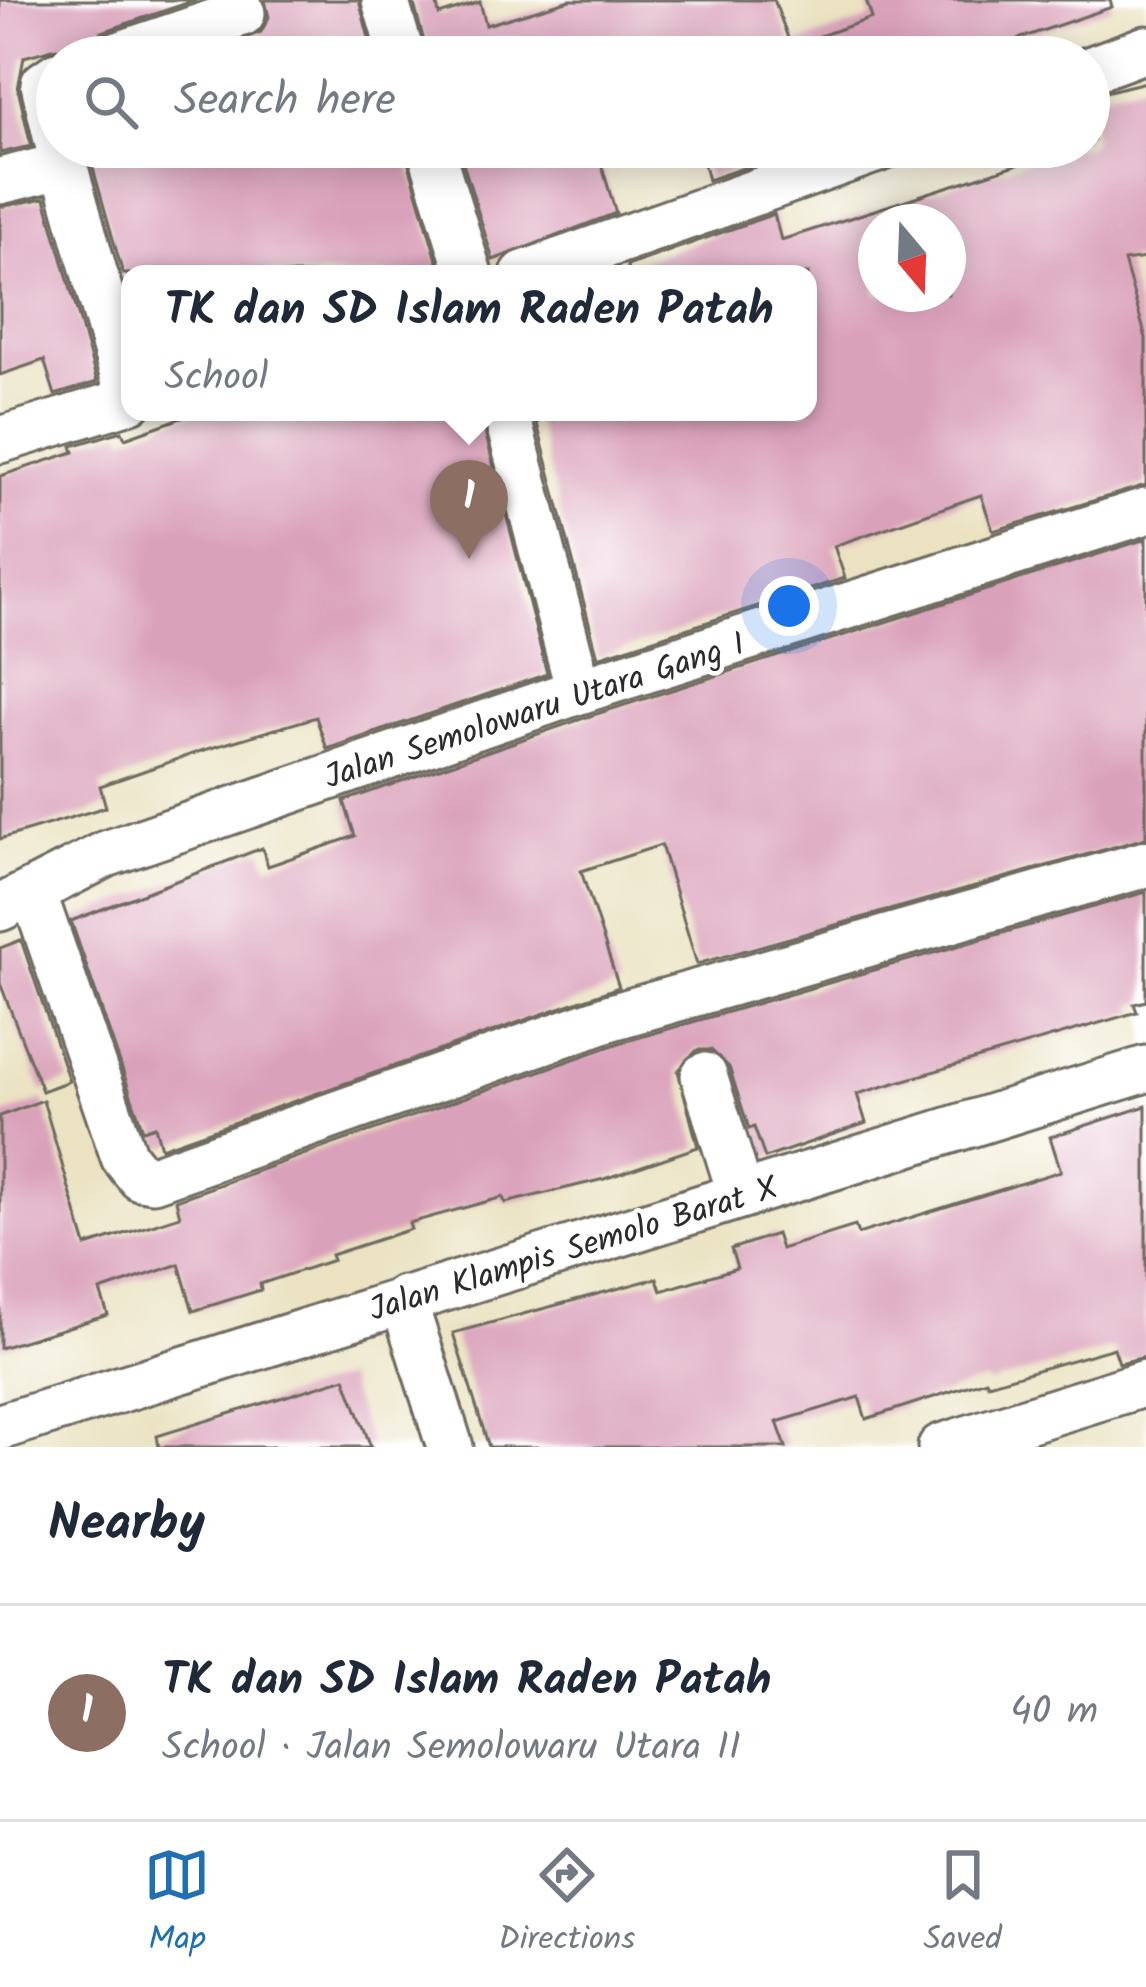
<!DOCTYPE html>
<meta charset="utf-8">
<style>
body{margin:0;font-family:Kalam,sans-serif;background:#f2f2f3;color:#1f2937}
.compass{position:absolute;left:858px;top:204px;width:108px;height:108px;border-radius:50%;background:#fff;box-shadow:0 6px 30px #0003;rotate:161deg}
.you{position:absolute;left:789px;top:606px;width:42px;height:42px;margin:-30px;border:9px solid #fff;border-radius:50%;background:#1a73e8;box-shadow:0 0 0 18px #1a73e833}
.badge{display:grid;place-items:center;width:78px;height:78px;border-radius:50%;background:#1f6fb2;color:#fff;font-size:39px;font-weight:700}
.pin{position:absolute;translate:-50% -99px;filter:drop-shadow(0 3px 6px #0008)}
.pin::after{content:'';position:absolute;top:63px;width:42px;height:36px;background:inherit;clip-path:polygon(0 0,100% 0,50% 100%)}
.popup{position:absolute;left:121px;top:265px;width:696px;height:156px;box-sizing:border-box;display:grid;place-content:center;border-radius:24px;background:#fff;filter:drop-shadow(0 3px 9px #0005);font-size:39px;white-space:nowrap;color:#747a83}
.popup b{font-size:45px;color:#1f2937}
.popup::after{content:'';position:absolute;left:50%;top:100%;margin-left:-24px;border:24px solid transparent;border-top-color:#fff}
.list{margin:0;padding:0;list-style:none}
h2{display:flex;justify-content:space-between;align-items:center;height:156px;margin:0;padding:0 48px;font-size:51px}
h2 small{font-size:39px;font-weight:400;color:#747a83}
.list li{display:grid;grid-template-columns:78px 1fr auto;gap:36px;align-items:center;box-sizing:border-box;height:216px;padding:0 48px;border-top:3px solid #e0e1e3}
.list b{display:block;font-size:45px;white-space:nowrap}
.list p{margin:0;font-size:39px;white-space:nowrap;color:#747a83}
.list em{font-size:39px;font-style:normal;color:#747a83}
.icon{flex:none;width:66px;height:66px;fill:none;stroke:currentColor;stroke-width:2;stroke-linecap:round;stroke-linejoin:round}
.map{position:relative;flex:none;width:1146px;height:1447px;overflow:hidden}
.search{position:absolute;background:#fff;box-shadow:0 6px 30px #0003;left:36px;right:36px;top:36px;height:132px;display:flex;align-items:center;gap:30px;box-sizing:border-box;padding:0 42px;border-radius:66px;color:#747a83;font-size:45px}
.sheet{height:372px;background:#fff}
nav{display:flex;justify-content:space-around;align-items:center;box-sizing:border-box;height:168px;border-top:3px solid #e0e1e3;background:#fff;font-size:33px;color:#747a83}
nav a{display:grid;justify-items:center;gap:6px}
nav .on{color:#1f6fb2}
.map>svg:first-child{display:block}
.building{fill:#daa2ba;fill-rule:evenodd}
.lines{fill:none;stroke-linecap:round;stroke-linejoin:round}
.street-casing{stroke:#6e6b60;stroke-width:51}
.street{stroke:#fff;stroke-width:45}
.labels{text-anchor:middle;stroke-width:9;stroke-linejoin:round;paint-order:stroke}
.street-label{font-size:33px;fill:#2b2b2b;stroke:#fff}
</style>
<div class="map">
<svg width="1146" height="1447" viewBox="0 0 1146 1447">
<rect width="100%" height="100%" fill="#fff"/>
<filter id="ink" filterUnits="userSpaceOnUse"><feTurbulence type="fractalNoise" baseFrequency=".00833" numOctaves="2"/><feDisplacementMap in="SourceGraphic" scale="24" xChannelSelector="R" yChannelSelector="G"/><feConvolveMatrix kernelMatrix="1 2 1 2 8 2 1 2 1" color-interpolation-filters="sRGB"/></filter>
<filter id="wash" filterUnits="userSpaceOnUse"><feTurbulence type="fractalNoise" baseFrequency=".004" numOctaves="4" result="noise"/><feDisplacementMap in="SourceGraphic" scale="48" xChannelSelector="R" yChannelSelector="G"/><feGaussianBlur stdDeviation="2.7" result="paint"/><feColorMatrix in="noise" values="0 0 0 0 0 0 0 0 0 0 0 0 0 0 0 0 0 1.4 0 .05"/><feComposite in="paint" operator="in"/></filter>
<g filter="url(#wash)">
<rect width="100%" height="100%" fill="#eae2c1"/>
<g id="blocks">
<g class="building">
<polygon points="0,0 196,0 102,32 91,40 86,57 56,48 24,57 18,89 31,146 0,153"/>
<polygon points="265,0 359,0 374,57 196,57 261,32 269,17"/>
<polygon points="413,0 436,0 439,15 480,2 486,25 570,0 774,0 791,46 872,18 866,0 1110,0 1112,7 965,57 614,57 609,42 557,57 428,57"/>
<path d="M1146 82V258L1124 261 1146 338V485L993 531 981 495 834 546 845 578 598 657 534 412H808V274H628L627 266 774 214 781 240 1072 147H1089L1094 140 1089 96ZM876 222H948V294H876Z"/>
<polygon points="87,147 404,147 439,267 414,274 123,274"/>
<polygon points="458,147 596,147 616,213 493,260"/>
<polygon points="699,147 757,147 761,162 708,180"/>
<polygon points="45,198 97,382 55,395 44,360 0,375 0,207"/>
<polygon points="198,412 480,412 547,674 327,749 316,717 201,751 100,786 106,807 0,839 0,476 74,452 72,446 122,431 125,438"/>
<polygon points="1146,539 1146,838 697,964 661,845 581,871 619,987 161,1148 155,1126 143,1130 71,921 262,848 268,866 355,836 344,801 587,717"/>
<polygon points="1146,892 1146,1001 1134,1004 1137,1012 857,1094 866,1123 765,1158 754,1127 749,1129 729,1067 711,1050 697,1050 678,1071 698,1147 604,1179 505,1203 503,1197 409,1223 411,1229 331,1255 333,1260 260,1284 261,1290 193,1311 179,1264 100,1291 108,1315 0,1348 0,1116 43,1100 86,1246 180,1216 176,1200 616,1044"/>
<polygon points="21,940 69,1081 42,1091 0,983 0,948"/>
<polygon points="1146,1106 1146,1357 1119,1363 1114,1348 988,1384 986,1380 866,1419 859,1397 777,1422 786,1447 489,1447 453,1333 657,1278 661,1291 737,1268 731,1249 776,1234 781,1249 855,1226 858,1234 1061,1171 1050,1137"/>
<polygon points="345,1378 371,1447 159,1447 157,1436"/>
</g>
</g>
</g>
<g filter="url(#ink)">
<use href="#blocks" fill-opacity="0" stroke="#6e6b60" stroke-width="3"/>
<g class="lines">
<g class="street-casing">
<g id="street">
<polyline points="385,0 402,57"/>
<polyline points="112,57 242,13"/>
<polyline points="1089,70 1146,49"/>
<polyline points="57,75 44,84 57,140"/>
<polyline points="59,147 130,400"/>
<polyline points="430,147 469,274"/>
<polyline points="0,181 65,165"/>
<polyline points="524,274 883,147"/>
<polyline points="506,412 579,691"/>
<polyline points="0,440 130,400"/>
<polyline points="33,892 124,1157 140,1177 153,1179 608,1018 1146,864"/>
<polyline points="0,908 106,854 579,691 1146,511"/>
<polyline points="704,1076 741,1195"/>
<polyline points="403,1299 450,1447"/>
<polyline points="0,1427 1146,1069"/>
<polyline points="941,1447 1146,1383"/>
</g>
</g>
<use href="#street" class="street"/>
</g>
</g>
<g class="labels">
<g class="street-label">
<text transform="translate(534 709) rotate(-18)" y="12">Jalan Semolowaru Utara Gang I</text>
<text transform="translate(573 1247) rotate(-17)" y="12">Jalan Klampis Semolo Barat X</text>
</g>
</g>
</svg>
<svg class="compass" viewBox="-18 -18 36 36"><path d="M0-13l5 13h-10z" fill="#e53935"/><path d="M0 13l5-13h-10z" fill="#747a83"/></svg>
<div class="you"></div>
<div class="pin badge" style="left:469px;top:559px;background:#8d6e63">1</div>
<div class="popup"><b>TK dan SD Islam Raden Patah</b>School</div>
<div class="search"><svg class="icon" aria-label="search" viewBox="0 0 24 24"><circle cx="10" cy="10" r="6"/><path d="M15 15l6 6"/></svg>Search here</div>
</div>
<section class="sheet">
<h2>Nearby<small></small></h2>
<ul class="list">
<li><span class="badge" style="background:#8d6e63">1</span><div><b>TK dan SD Islam Raden Patah</b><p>School · Jalan Semolowaru Utara II</p></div><em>40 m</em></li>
</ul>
</section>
<nav>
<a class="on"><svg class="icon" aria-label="map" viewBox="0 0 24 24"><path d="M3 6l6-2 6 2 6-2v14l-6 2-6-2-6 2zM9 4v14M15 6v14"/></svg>Map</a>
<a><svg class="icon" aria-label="directions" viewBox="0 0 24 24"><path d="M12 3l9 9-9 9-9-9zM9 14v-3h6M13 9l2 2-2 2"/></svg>Directions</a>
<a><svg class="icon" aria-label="saved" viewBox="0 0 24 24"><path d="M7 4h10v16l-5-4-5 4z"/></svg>Saved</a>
</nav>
